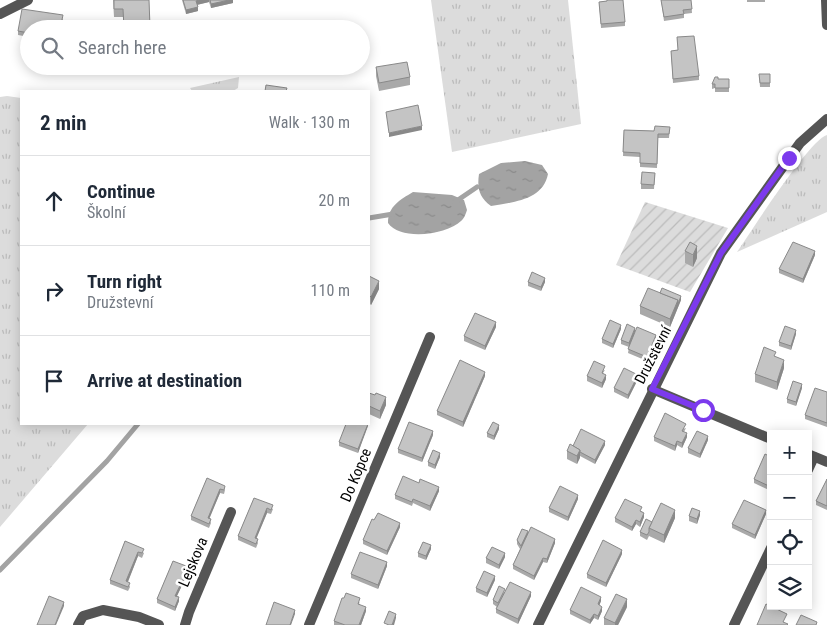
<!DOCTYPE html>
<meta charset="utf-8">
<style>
body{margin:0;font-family:"Roboto Condensed",sans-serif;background:#f2f2f3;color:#1f2937}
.controls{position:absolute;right:15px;bottom:15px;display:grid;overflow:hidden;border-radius:0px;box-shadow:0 2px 12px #0003}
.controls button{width:45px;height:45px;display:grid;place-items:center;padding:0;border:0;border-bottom:1px solid #e0e1e3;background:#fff;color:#1f2937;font:25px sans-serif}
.stop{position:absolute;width:15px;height:15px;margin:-11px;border:4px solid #7c3aed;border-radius:50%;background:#fff}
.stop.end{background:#7c3aed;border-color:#fff;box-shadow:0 1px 5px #0008}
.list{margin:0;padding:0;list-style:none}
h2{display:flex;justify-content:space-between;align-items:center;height:65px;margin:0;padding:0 20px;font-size:21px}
h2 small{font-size:16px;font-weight:400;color:#747a83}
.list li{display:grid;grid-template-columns:32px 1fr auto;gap:15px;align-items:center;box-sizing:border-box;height:90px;padding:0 20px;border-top:1px solid #e0e1e3}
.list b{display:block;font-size:19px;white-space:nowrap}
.list p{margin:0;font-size:16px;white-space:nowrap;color:#747a83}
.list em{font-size:16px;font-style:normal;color:#747a83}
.icon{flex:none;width:28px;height:28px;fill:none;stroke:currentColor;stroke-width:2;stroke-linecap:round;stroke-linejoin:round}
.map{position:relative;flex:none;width:827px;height:625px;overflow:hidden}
.search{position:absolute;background:#fff;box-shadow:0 2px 12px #0003;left:20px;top:20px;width:350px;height:55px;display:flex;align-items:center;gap:12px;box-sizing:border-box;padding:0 18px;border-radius:28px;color:#747a83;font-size:19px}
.panel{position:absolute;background:#fff;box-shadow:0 2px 12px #0003;left:20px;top:90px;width:350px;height:335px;border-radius:0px}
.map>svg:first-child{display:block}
.grass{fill:url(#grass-tufts)}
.garden{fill:url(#garden-furrows)}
.water{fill:url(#water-ripples)}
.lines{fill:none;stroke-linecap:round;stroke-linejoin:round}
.stream{stroke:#a3a3a3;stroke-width:5}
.minor{stroke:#555;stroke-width:10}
.wall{fill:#a9a9a9}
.shaded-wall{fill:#898989}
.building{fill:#c4c4c4;stroke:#898989}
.route{stroke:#7c3aed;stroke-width:6}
.labels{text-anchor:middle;stroke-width:5;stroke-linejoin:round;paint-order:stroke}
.street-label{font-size:15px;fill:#000;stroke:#fff}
</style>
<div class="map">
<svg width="827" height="625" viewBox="0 0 827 625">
<defs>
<pattern id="grass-tufts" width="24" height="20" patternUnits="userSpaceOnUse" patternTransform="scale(1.25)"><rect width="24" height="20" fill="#dcdcdc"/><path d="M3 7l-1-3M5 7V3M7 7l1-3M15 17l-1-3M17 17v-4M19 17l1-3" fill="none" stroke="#bbb"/></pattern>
<pattern id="garden-furrows" width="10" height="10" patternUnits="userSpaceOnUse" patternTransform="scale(1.25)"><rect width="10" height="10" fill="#dcdcdc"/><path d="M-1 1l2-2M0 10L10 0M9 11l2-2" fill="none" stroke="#bbb"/></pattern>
<pattern id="water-ripples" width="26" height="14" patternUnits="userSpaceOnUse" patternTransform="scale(1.25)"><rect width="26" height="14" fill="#a3a3a3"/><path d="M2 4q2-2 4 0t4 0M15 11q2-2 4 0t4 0" fill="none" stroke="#8b8b8b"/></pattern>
</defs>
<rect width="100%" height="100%" fill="#fff"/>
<g class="grass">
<polygon points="431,0 568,0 581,124 452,152"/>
<polygon points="239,77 238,88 233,91 192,91 190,88"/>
<polygon points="7,96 21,98 21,424 88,424 0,527 0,97"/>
<path d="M827 135V212L737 252C750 233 810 139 827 135Z"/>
</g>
<polygon class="garden" points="645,202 728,228 690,292 616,265"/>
<g class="water">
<path d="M525 161 542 165 548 174C543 200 514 202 491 206 479 197 477 188 479 174L501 163Z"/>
<path d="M413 192 452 195 464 200 467 210C466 213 464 219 461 221 447 235 400 241 388 223 388 206 400 200 413 192Z"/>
</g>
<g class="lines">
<g class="stream">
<polyline points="455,202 477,187"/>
<polyline points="369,218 393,214"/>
<polyline points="0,570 107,461 138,424"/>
</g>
<g class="minor">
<polyline points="826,0 827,25"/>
<polyline points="0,14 28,0"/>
<polyline points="652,389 771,439"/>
<polyline points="808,454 827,462"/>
<polyline points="808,470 814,457"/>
<polyline points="78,625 83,616 103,610 139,617 159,625"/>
<polyline points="185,625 189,612 231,512"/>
<polyline points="309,625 430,337"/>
<polyline points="538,625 721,253 800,143 827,119"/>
<polyline points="734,625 771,548"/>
</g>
</g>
<g class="wall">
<polygon points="113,0 149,0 150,29 124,29 123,17 114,17"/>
<polygon points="182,0 233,0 233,3 211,8 209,2 197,5 198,11 186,14"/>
<polygon points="661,0 691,0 692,13 684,14 684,18 664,21"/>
<rect x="747" y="0" width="18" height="2"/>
<polygon points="607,1 625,22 625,26 601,28 599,2"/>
<polygon points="63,19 60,29 29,29 29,37 18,35 18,31"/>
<polygon points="677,37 699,76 699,80 673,83 671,51 678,50"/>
<polygon points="376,67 410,77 410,85 379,91 376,76"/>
<polygon points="759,74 770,74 770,87 760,87"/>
<polygon points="718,79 729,79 729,92 715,92 715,88 712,89 712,84"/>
<polygon points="670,127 669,138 658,138 657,168 640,167 640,157 623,156 624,130 654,131"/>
<polygon points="655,173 654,189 641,189 641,184"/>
<polygon points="685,251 697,258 693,267 685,263"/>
<polygon points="815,255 803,283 779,273 779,269"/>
<polygon points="369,276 379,289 371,305 369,303"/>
<polygon points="528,282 545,282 541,291 528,286"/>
<polygon points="660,293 681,300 670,327 640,314 640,306"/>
<polygon points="496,327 485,350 464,341 464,336"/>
<polygon points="621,329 613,348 602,343 602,339"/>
<polygon points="635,332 656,339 647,361 628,353 629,347 621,344 621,340"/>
<polygon points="796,334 791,350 779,346 779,342"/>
<polygon points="784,368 777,390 755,382 755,374"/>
<polygon points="605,370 603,373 606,379 602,388 587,381 587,376"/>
<polygon points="485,376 463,427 437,415 437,411"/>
<polygon points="638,379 628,399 614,392 614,388"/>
<polygon points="802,388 796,406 787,403 787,399"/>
<polygon points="827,392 827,427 805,419 805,415"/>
<polygon points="369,393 386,405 380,419 369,414"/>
<polygon points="368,424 358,453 339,446 339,442"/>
<polygon points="686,428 684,432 687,437 682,448 677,445 675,451 654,441 654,437"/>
<polygon points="499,429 494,440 487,437 487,433"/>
<polygon points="433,435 422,462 398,453 398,449"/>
<polygon points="708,440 700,458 688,453 688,448"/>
<polygon points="605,445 595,464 580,456 577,464 567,459 567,451 573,446"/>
<polygon points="440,457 435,469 428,466 428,462"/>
<polygon points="771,457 771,491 754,483 754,479"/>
<polygon points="207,478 225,490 224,494 220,493 209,518 211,523 209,528 191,520 191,516"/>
<polygon points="827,479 827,510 816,505 816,501"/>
<polygon points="439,491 430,511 413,503 412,506 395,499 395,495"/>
<polygon points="254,498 273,509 271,514 267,513 256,538 258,543 256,548 238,540 238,536"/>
<polygon points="578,499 568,521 549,512 549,508"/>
<polygon points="642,511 644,517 640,527 636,524 632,531 615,522 615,518"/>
<polygon points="766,514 755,539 732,528 732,524"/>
<polygon points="700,515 697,524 689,521 689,516"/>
<polygon points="675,518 664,543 649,536 647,540 640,536 640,532 652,522"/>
<polygon points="400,527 387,555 363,544 363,540"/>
<polygon points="528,534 555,543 547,563 543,562 534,580 513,569 513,565 520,549 517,544 517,540"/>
<polygon points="125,541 144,553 142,558 138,556 128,582 130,587 128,591 110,584 110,580"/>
<polygon points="431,549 426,560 418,557 418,553"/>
<polygon points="622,554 606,587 587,578 587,574"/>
<polygon points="505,557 499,569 486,563 486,558"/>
<polygon points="173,561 194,574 191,581 185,579 177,596 179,601 175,611 157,603 157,599"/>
<polygon points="387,566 378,589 351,578 351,574"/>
<polygon points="495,580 487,597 476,592 476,588"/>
<polygon points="505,592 531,596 518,624 496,613 496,609 497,607 493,604 493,600"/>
<polygon points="601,601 599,605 602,611 598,620 594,618 590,624 570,614 570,610"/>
<polygon points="360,602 359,604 366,611 361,625 334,625 334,621"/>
<polygon points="627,607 618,625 604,625 604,618"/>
</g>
<g class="shaded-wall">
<polygon points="199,0 209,0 209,2 196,5 196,1"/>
<polygon points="229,0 233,0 233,3 211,8 211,4"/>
<polygon points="198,7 198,11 186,14 186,10"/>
<polygon points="422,126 422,130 389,137 389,133"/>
<polygon points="697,246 697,258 693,267 693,255"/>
<polygon points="815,251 815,255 803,283 803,279"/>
<polygon points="545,278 545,282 541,291 541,287"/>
<polygon points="379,281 379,289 371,305 371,297"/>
<polygon points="681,296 681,300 670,327 670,319 678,300"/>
<polygon points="496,322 496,327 485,350 485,346"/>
<polygon points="621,325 621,329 613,348 613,344"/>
<polygon points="635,328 635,332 629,347 629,343"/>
<polygon points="796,330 796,334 791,350 791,346"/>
<polygon points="656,335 656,339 647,361 647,357"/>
<polygon points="784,360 784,368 777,390 777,382"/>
<polygon points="485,372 485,376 463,427 463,422"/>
<polygon points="606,375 606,379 602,388 602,383"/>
<polygon points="638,375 638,379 628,399 628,395"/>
<polygon points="802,384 802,388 796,406 796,402"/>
<polygon points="386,397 386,405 380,419 380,411"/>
<polygon points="368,424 368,426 358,453 358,449"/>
<polygon points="499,425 499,429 494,440 494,436"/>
<polygon points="433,431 433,435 422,462 422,458"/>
<polygon points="687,433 687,437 682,448 682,443"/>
<polygon points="708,436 708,440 700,458 700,454"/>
<polygon points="605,441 605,445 595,464 595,460"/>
<polygon points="677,441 677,445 675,451 675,446"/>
<polygon points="580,450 580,458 577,464 577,456"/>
<polygon points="440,453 440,457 435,469 435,465"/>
<polygon points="439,487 439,491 430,511 430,506"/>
<polygon points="220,489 220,493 208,522 208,518"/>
<polygon points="578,495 578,499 568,521 568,517"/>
<polygon points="267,508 267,513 255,542 255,538"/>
<polygon points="675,510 675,518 664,543 664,535"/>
<polygon points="766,510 766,514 755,539 755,535"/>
<polygon points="700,511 700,515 697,524 697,519"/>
<polygon points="644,513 644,517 640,527 640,522"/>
<polygon points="636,520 636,524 632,531 632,527"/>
<polygon points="400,523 400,527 387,555 387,551"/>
<polygon points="528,531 528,536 521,550 521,546"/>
<polygon points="555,539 555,543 547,563 547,559"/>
<polygon points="431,545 431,549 426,560 426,556"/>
<polygon points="622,550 622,554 606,587 606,583"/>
<polygon points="138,552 138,556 126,586 126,581"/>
<polygon points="505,553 505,557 499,569 499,565"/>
<polygon points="543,558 543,562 534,580 534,576"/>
<polygon points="387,562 387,566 378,589 378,585"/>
<polygon points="194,569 194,574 191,581 191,577"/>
<polygon points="185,575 185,579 175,600 175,596"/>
<polygon points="495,576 495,580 487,597 487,593"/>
<polygon points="531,592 531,596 518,624 518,619"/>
<polygon points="179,597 179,601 175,611 175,607"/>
<polygon points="601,597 601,601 598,609 598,604"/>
<polygon points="627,599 627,607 618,625 615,625 615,623"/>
<polygon points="64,602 64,606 56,625 55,625"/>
<polygon points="366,607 366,611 361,625 359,625"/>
<polygon points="602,607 602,611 598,620 598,616"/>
<polygon points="295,610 295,614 291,625 290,625"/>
<polygon points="396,614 396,618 394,625 392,625"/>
<polygon points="594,614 594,618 590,624 590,620"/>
</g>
<g class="building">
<polygon points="114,0 149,0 150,27 124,28 123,9 114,9"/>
<polygon points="183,0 199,0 196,1 198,7 186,10"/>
<polygon points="210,0 229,0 211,4"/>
<polygon points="607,0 623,0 625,22 601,24 599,2 607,1"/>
<polygon points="661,0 691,0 692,9 683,10 684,14 664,17"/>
<polygon points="22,9 63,15 60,29 29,29 29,33 18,31"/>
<polygon points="694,36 699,76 673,79 671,51 678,50 677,37"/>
<polygon points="407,62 410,77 379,83 376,67"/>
<polygon points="759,74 770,74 770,83 760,83"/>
<polygon points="715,77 718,77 718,79 729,79 729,88 715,88 715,84 712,84"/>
<polygon points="266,85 287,88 286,91 265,91"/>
<polygon points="418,105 422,126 389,133 386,112"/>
<polygon points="655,126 670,127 669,134 658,134 657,164 640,163 640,153 623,152 624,130 654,131"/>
<polygon points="642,172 655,173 654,185 641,184"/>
<polygon points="690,242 697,246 693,255 685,251"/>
<polygon points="793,242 815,251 803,279 779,269"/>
<polygon points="532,272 545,278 541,287 528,282"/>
<polygon points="369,276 379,281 371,297 369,295"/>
<polygon points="648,288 678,300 670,319 640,306"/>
<polygon points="662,288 681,296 678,304 678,300 660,293"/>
<polygon points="475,313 496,322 485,346 464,336"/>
<polygon points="610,320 621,325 613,344 602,339"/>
<polygon points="627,324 635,328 629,343 621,340"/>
<polygon points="785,326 796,330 791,346 779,342"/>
<polygon points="637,327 656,335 647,357 628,349"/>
<polygon points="764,347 776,352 774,356 784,360 777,382 755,374"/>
<polygon points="460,360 485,372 463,422 437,411"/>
<polygon points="594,361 605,366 602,373 606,375 602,383 587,376"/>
<polygon points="624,368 638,375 628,395 614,388"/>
<polygon points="793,381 802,384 796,402 787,399"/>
<polygon points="815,388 827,392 827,423 805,415"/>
<polygon points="369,393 375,395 376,393 386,397 380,411 369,406"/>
<polygon points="665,413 686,424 682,431 687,433 682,443 677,441 675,446 654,437"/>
<polygon points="409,422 433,431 422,458 398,449"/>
<polygon points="493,422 499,425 494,436 487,433"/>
<polygon points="346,424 368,424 358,449 339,442"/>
<polygon points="581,429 605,441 595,460 580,452 580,450 573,446"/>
<polygon points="697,431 708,436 700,454 688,448"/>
<polygon points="570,444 580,450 577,456 567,451"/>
<polygon points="433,450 440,453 435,465 428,462"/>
<polygon points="765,454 771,457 771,487 754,479"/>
<polygon points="403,476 419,483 420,479 439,487 430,506 413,499 412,502 395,495"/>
<polygon points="207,478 225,486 224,490 220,489 208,518 211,519 209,524 191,516"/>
<polygon points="827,479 827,506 816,501"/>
<polygon points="560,486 578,495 568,517 549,508"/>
<polygon points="254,498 273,505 271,510 267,508 255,538 258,539 256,544 238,536"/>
<polygon points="625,499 642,507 640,511 644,513 640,522 636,520 632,527 615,518"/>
<polygon points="744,500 766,510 755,535 732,524"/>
<polygon points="661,503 675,510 664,535 649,528"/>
<polygon points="692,508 700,511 697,519 689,516"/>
<polygon points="378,513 400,523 387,551 363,540 372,519 374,520"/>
<polygon points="646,519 652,522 649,528 649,532 647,535 640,532"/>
<polygon points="531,527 555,539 547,559 543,558 534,576 513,565"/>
<polygon points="522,529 528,531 521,546 517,540"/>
<polygon points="603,540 622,550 606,583 587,574"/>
<polygon points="125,541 144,549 142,553 138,552 126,581 130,583 128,587 110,580"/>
<polygon points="423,542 431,545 426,556 418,553"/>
<polygon points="492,547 505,553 499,565 486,558"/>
<polygon points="360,552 387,562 378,585 351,574"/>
<polygon points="173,561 194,569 191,577 185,575 175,596 179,597 175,607 157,599"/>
<polygon points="484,571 495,576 487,593 476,588"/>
<polygon points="510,582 531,592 518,619 496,609"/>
<polygon points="499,586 505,589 498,603 493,600"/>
<polygon points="581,587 601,597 598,604 602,607 598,616 594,614 590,620 570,610"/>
<polygon points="346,593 360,598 358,604 366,607 359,625 345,625 334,621 342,598 344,598"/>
<polygon points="616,594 627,599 615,623 604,618"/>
<polygon points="49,596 64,602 55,625 37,625"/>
<polygon points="274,602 295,610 290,625 266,625"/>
<polygon points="766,604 787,614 783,622 788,624 787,625 757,625"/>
<polygon points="389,611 396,614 392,625 389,625 384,623"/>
<polygon points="801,615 817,622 816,625 796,625"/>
</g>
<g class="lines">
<polyline class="route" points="703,410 652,389 721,253 789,158"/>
</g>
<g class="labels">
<g class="street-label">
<text transform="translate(653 355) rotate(-63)" y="5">Družstevní</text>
<text transform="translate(356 475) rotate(-67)" y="5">Do Kopce</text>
<text transform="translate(193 562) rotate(-67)" y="5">Lejskova</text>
</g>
</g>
</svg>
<div class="controls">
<button>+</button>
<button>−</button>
<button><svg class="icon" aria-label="locate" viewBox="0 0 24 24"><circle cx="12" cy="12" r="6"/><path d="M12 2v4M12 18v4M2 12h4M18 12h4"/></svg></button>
<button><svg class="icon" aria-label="layers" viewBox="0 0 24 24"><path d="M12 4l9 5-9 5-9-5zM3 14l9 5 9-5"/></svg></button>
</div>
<div class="stop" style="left:703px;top:410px"></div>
<div class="stop end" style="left:789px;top:158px"></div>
<div class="search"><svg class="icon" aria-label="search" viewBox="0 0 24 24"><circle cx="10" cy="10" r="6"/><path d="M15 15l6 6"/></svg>Search here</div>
<section class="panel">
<h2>2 min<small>Walk · 130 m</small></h2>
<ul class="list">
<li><svg class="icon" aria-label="ahead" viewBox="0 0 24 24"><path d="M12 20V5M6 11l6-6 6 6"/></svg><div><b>Continue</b><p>Školní</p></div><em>20 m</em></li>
<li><svg class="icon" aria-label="right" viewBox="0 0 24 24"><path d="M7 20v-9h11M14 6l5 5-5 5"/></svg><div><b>Turn right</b><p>Družstevní</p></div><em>110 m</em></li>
<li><svg class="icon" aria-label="arrive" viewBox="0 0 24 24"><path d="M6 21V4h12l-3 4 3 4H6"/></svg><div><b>Arrive at destination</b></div></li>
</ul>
</section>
</div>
